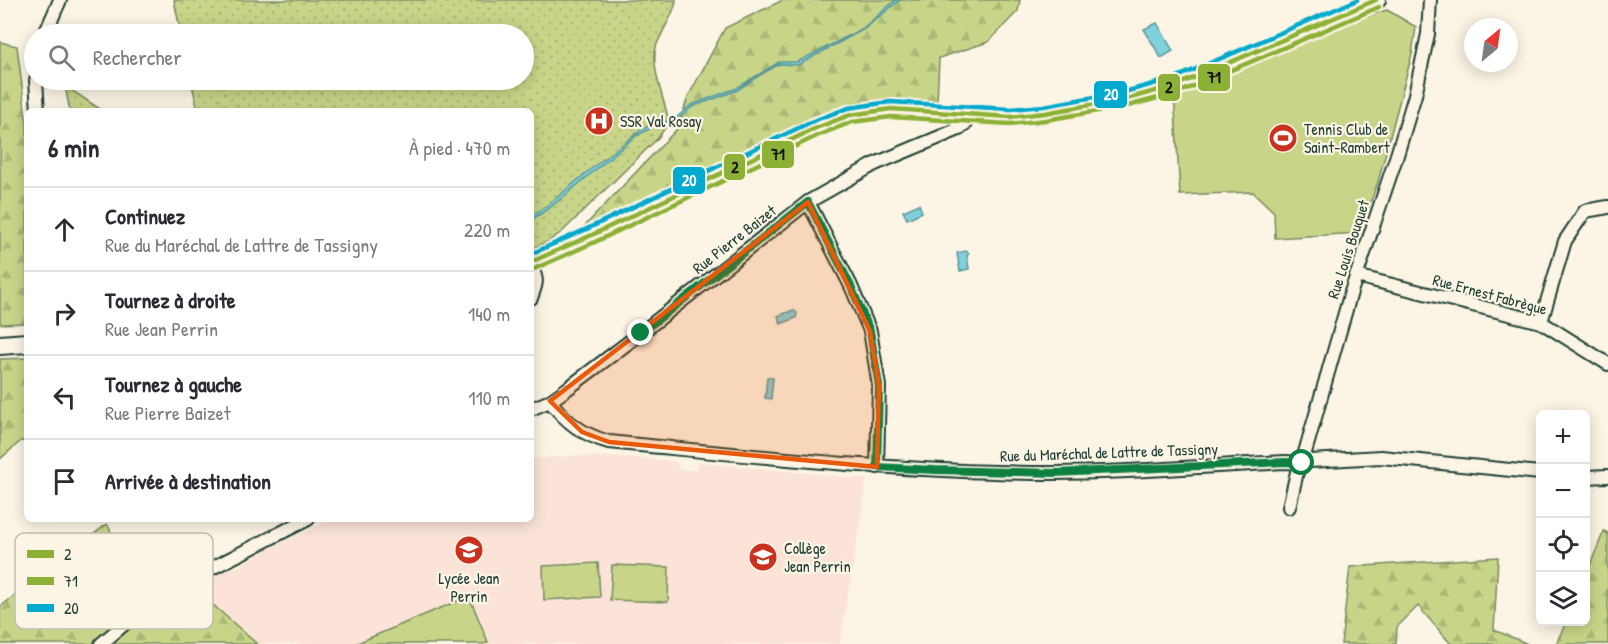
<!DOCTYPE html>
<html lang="fr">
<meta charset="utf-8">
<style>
body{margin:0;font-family:"Patrick Hand",sans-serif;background:#f2f2f3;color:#2b2b33}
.controls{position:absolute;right:18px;bottom:18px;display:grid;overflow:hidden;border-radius:9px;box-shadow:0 3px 15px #0003}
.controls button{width:54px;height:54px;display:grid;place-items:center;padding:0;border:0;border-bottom:2px solid #e1e1e2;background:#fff;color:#2b2b33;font:30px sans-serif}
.compass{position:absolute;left:1464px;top:18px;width:54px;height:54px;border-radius:50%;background:#fff;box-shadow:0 3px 15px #0003;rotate:29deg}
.stop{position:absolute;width:18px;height:18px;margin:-14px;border:4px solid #0b8043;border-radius:50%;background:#fff}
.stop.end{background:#0b8043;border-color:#fff;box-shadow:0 2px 6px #0008}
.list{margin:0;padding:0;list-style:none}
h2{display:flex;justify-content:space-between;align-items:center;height:78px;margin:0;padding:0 24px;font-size:26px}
h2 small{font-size:20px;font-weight:400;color:#7c7c81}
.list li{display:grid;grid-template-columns:39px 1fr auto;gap:18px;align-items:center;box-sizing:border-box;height:84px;padding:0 24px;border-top:2px solid #e1e1e2}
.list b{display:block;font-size:22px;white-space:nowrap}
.list p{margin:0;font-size:20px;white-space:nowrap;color:#7c7c81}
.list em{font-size:20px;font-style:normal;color:#7c7c81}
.icon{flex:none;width:33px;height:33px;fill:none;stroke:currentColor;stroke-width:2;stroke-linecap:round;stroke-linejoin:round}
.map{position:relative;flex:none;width:1608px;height:644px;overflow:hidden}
.search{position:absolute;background:#fff;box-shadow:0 3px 15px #0003;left:24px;top:24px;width:510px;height:66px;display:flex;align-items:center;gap:15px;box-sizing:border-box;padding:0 21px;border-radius:33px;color:#7c7c81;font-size:22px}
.panel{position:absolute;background:#fff;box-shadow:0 3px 15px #0003;left:24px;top:108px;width:510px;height:414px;border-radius:9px}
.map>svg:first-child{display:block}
.built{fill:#fbe4d7}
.forest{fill:url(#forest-firs);stroke:#74895e;stroke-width:1.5}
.park{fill:url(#park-dots);stroke:#74895e;stroke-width:1.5}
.garden{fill:#c8d589;stroke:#74895e;stroke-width:1.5}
.water{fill:#81d1dd;stroke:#5a9699;stroke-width:1.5}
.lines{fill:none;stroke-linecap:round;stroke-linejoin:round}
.minor-casing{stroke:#1f3d34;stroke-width:16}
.secondary-casing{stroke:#1f3d34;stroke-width:22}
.minor{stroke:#fcf5e5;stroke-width:12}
.secondary{stroke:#fcf5e5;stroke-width:18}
.bus-1-casing{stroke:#fcf5e5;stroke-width:9}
.bus-2-casing{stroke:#fcf5e5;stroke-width:9}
.bus-3-casing{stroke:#fcf5e5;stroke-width:9}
.bus-1{stroke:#8cb136;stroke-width:4.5}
.bus-2{stroke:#8cb136;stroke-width:4.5}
.bus-3{stroke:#00a9ce;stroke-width:4.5}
.route{stroke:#0b8043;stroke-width:8}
.marked{fill:#e8590c;fill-opacity:0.2;stroke:#e8590c;stroke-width:4.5;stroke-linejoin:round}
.labels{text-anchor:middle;stroke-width:4.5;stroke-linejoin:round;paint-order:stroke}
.poi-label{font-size:16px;fill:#1f3d34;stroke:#fcf5e5;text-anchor:start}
.street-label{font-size:16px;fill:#1f3d34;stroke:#fcf5e5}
.key{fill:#fcf5e5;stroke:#babeb0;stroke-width:1.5}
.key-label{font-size:16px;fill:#1f3d34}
.line-badge{stroke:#fcf5e5;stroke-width:2}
.badge-label{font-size:16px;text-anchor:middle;font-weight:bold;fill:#fff}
.pale-badge-label{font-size:16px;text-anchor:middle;font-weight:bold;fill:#111}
</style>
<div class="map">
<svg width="1608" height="644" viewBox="0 0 1608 644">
<defs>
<pattern id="forest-firs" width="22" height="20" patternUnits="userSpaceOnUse" patternTransform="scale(1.5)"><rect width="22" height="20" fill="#c8d589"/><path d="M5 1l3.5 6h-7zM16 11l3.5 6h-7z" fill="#abb877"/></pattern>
<pattern id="park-dots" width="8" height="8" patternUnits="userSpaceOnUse" patternTransform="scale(1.5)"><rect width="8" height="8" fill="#c8d589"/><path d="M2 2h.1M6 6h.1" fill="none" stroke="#abb877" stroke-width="1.8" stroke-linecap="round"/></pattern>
</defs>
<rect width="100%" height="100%" fill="#fcf5e5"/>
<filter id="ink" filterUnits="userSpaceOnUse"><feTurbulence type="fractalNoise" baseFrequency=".0167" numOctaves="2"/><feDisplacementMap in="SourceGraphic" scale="12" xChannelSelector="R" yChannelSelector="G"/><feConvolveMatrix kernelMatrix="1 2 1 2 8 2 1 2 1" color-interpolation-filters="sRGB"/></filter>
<g filter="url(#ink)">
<polygon class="built" points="570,456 626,457 675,461 678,465 677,469 696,470 697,462 867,479 840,644 113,644 167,600 226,568 238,567 259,553 332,519 531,519 531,459"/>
<g class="forest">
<polygon points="783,0 1020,0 1018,11 988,42 939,58 937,102 891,100 829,111 579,232 678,128 688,97 725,28"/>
<polygon points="0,42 17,46 27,125 27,323 0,324"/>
<polygon points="27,358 27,442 21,441 0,459 0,359"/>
<polygon points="107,524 125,557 177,573 257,644 0,644 0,607"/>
<polygon points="1604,531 1608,533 1608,644 1556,644 1566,622 1586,622 1586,575"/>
<polygon points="1498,557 1494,630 1528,644 1451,644 1418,606 1397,627 1396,644 1341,644 1350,567"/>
</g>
<g class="park">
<path d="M174 0H676C676 11 660 34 656 47 651 67 663 97 668 117L667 125 658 138 563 231 549 241 531 249V111H198L191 80H524V34H181Z"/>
<polygon points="65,86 103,111 70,111"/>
</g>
<g class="garden">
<path d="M1387 10 1416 27 1412 54 1378 182 1359 233 1275 238 1274 212 1253 192 1180 195 1174 93C1210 79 1247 67 1283 51 1318 35 1348 20 1387 10Z"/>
<polygon points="598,563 600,597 544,600 543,566"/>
<polygon points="612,565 669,567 668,602 610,600"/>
<polygon points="469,596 488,642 484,644 355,644"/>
</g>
<g class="water">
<polygon points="896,0 900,0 864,29 798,65 779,64 752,80 738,90 692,107 677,120 677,117 691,105 737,88 779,62 797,62 823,49 863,28"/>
<polygon points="1157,23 1173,51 1161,58 1144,29"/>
<polygon points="668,121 667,125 653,127 636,136 551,207 531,220 531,216 548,205 591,169 641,130 650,125"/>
<polygon points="919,204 922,212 907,219 903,211"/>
<polygon points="966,251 969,253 967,256 969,269 960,271 957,253"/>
<polygon points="793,310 797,313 796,318 781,324 778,316"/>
<polygon points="767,377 773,378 771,399 765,398"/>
</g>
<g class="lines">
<g class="minor-casing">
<g id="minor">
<polyline points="45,34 60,0"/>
<polyline points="36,80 38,111"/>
<polyline points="808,202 851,286 870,331 879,386 877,467"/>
<path d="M531 266C538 280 537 283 531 298"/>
<polyline points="1356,276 1541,322 1608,364"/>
<polyline points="1541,322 1565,241 1585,211 1608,207"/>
<path d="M550 401C566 422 583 435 609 442 757 456 905 473 1054 473 1131 473 1209 466 1286 462L1302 463 1310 461 1381 457 1540 473"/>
<polyline points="531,409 550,401 567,389 641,333 808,202 875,164 959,129 967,122 968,115"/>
<polyline points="1586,477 1608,476"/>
<polyline points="1289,507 1297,472 1302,463 1351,292 1397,155 1415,95 1428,34 1430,0"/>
<polyline points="101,644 157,596 308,519"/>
</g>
</g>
<g class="secondary-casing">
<g id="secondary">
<polyline points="531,262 592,235 816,128 850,115 891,109 1010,117 1045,113 1130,98 1177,85 1376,0"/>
<polyline points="0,345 27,343"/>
</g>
</g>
<use href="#minor" class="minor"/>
<use href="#secondary" class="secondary"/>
<g class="bus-1-casing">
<polyline id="bus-1" points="531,262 592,235 816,128 850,115 891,109 1010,117 1045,113 1130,98 1177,85 1376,0"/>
</g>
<g class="bus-2-casing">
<polyline id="bus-2" points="534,269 595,242 819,135 852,122 891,117 1010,124 1046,120 1132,105 1180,92 1379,7"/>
</g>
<g class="bus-3-casing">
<polyline id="bus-3" points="531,254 589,228 813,121 848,108 890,102 1010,109 1044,106 1128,91 1175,78 1357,0"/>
</g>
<use href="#bus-1" class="bus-1"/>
<use href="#bus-2" class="bus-2"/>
<use href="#bus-3" class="bus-3"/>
</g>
</g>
<g class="lines" filter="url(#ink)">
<polyline class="route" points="641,333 808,202 851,286 870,331 879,386 877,467 935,470 1055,473 1286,462 1302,463"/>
</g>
<path class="marked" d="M808 202 870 331 879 386 877 467 609 442 582 432 550 401Z"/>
<defs>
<g id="hospital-disc" transform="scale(1.5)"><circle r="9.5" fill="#c8321e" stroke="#fcf5e5"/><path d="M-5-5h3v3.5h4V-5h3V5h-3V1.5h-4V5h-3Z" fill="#fff"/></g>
<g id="stadium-disc" transform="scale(1.5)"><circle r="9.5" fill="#c8321e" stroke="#fcf5e5"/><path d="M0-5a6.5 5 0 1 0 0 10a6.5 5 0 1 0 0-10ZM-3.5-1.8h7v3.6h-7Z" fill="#fff"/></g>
<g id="school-disc" transform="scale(1.5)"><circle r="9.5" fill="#c8321e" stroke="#fcf5e5"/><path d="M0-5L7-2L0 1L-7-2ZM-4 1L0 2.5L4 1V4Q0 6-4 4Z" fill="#fff"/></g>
</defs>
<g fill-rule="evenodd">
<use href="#hospital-disc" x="599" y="121"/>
<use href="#stadium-disc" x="1283" y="138"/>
<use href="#school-disc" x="469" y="550"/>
<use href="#school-disc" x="763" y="557"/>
</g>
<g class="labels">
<g class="poi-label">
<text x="620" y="127">SSR Val Rosay</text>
<text x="1304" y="135">Tennis Club de<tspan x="1304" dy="18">Saint-Rambert</tspan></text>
<text x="784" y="554">Collège<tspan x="784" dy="18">Jean Perrin</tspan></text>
<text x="469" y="584" text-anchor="middle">Lycée Jean<tspan x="469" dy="18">Perrin</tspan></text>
</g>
<g class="street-label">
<text transform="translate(734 239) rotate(-38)" y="6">Rue Pierre Baizet</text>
<text transform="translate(1348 249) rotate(-72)" y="6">Rue Louis Bouquet</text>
<text transform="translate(1490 294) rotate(15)" y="6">Rue Ernest Fabrègue</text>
<text transform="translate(1109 452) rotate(-2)" y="6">Rue du Maréchal de Lattre de Tassigny</text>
</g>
</g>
<rect x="15" y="533" width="198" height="96" rx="9" class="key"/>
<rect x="27" y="550" width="27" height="8" fill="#8cb136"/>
<rect x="27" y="577" width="27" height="8" fill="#8cb136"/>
<rect x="27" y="604" width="27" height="8" fill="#00a9ce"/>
<g class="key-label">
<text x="64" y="560">2</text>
<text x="64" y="587">71</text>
<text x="64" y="614">20</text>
</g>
<g class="line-badge">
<rect x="1197" y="63" width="34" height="29" rx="6" fill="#8cb136"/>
<rect x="1157" y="73" width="24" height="29" rx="6" fill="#8cb136"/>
<rect x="1093" y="80" width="35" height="29" rx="6" fill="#00a9ce"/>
<rect x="761" y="140" width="34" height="29" rx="6" fill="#8cb136"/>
<rect x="723" y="153" width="23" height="28" rx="6" fill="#8cb136"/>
<rect x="672" y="166" width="34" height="29" rx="6" fill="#00a9ce"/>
</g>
<g class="badge-label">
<text x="1111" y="100">20</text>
<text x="689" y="186">20</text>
</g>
<g class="pale-badge-label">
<text x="1214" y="83">71</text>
<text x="1169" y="93">2</text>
<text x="778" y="160">71</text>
<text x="735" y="173">2</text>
</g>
</svg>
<div class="controls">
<button>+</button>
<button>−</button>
<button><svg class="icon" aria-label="locate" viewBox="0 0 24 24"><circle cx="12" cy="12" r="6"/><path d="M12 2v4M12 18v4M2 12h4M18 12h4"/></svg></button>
<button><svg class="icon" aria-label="layers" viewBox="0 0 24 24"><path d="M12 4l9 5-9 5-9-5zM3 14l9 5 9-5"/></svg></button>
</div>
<svg class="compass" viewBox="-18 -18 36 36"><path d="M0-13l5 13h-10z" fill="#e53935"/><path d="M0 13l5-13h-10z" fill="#7c7c81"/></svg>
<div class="stop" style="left:1302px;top:463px"></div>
<div class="stop end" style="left:641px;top:333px"></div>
<div class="search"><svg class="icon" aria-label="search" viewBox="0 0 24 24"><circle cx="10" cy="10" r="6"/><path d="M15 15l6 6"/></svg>Rechercher</div>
<section class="panel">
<h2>6 min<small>À pied · 470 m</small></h2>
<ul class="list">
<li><svg class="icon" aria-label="ahead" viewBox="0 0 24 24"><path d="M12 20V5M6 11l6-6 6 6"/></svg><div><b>Continuez</b><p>Rue du Maréchal de Lattre de Tassigny</p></div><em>220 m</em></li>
<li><svg class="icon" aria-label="right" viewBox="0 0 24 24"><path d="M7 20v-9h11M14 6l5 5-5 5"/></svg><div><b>Tournez à droite</b><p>Rue Jean Perrin</p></div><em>140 m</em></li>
<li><svg class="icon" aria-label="left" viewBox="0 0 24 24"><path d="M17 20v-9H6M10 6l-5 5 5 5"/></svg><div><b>Tournez à gauche</b><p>Rue Pierre Baizet</p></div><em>110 m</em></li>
<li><svg class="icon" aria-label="arrive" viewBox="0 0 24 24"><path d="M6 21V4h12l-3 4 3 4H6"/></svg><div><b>Arrivée à destination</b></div></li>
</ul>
</section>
</div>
